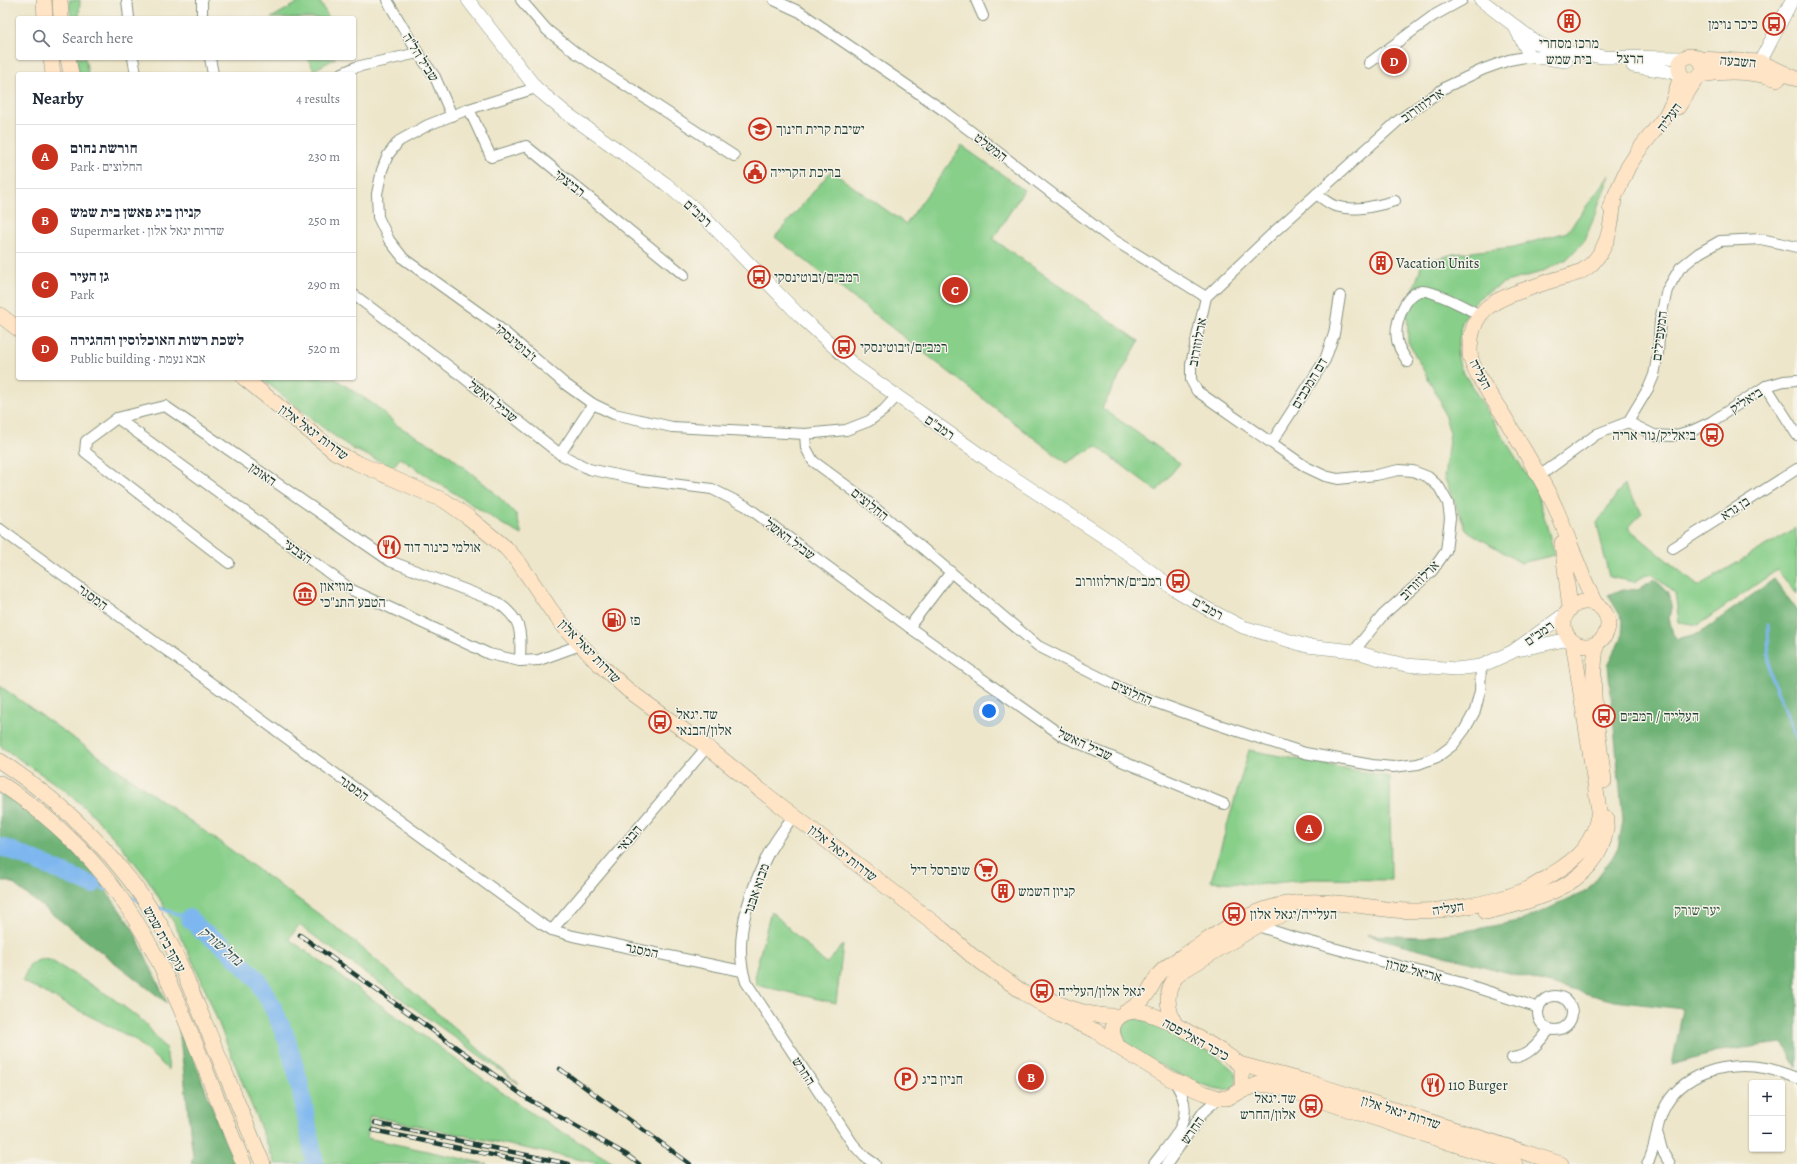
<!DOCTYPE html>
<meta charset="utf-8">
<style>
body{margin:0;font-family:Alegreya,"Frank Ruhl Libre",serif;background:#f6f6f7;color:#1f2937}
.controls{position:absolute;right:12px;bottom:12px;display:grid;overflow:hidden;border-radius:4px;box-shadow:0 1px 3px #0004}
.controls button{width:36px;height:36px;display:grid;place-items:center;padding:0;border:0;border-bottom:1px solid #e0e1e3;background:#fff;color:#1f2937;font:20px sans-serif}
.you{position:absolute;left:989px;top:711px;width:14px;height:14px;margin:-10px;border:3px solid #fff;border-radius:50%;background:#1a73e8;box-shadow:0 0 0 6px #1a73e833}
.badge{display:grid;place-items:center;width:26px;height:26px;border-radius:50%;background:#c8321e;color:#fff;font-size:13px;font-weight:700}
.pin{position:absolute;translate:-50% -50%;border:2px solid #fff;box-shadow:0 1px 4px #0006}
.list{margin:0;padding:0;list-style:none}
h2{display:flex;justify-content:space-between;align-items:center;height:52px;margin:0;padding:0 16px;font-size:17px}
h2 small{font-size:13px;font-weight:400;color:#747a83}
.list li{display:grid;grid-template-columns:26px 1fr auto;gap:12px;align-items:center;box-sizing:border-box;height:64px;padding:0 16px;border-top:1px solid #e0e1e3}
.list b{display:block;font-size:15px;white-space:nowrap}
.list p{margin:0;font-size:13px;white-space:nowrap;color:#747a83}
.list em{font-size:13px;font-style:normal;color:#747a83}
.icon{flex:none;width:22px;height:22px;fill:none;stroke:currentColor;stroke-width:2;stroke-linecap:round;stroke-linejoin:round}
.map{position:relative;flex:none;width:1797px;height:1164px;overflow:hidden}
.search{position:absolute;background:#fff;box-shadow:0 1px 3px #0004;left:16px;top:16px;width:340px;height:44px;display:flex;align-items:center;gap:10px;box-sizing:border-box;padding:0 14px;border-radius:4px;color:#747a83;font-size:15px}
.panel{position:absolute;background:#fff;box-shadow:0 1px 3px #0004;left:16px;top:72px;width:340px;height:308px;border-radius:4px}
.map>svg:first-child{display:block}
.green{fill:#88cf8a;stroke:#54865f}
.forest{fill:#6eb276;stroke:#467855}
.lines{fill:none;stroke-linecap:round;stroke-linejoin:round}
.stream{stroke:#7eb7ef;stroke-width:3}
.river{stroke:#7eb7ef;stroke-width:18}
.minor-casing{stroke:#86927f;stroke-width:12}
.tertiary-casing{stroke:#86927f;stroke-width:14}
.secondary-casing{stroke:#86927f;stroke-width:16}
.minor{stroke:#fff;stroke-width:10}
.tertiary{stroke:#fff;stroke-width:13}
.secondary{stroke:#ffe4c6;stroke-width:15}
.rail-casing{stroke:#1f3d34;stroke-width:4.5}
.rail{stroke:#f7f3e8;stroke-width:3;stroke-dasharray:9;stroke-linecap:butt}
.labels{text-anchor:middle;stroke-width:3;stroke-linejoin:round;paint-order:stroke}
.poi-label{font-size:14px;fill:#1f3d34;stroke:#f7f3e8;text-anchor:start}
.street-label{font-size:14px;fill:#1f3d34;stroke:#f7f3e8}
.park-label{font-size:14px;fill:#345a45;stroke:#f7f3e8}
.water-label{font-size:15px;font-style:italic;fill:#375c63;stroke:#f7f3e8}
</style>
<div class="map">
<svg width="1797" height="1164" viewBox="0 0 1797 1164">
<rect width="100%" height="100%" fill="#f7f3e8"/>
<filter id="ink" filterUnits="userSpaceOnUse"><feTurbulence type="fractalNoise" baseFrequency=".025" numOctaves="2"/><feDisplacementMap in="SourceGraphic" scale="8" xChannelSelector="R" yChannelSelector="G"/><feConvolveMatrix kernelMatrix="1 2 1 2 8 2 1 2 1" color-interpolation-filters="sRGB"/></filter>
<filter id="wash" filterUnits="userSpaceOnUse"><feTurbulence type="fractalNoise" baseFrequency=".012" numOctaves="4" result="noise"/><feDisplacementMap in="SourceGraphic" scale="16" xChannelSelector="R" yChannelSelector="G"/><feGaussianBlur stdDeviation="0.9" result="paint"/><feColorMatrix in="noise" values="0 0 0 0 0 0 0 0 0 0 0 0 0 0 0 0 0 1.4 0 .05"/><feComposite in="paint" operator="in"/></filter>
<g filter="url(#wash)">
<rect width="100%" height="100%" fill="#ede6ca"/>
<g class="green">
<polygon points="69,0 80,0 79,18 71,18"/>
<polygon points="303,0 319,0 329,18 271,18"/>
<polygon points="76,58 85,58 88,74 79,74"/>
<polygon points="307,58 336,58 314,70"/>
<polygon points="962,146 1024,190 993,239 1139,341 1102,408 1180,463 1157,491 1096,446 1066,463 775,237 831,171 906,224"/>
<polygon points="1610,175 1585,240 1567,259 1541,272 1503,283 1480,297 1471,306 1462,322 1457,353 1460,367 1537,492 1555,555 1521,563 1466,530 1444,477 1450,433 1440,400 1408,342 1407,311 1422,263 1453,254 1514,247 1567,232"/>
<polygon points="261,378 334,378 376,406 398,426 448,454 493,491 516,514 522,535 502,524 400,458 393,467 353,449 322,427"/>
<polygon points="1624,484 1642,513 1628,528 1698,586 1796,528 1797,594 1777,570 1698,625 1679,622 1675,593 1650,573 1634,582 1609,577 1597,523"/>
<polygon points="0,686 231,850 316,912 354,941 519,1084 299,925 289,939 525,1109 615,1164 601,1164 370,1116 367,1138 487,1164 275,1164 201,979 174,923 147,878 122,847 93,815 66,791 0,746"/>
<polygon points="1249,750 1390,777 1391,880 1312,879 1256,885 1211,881"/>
<polygon points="771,911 826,964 843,945 836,1003 756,985 755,973"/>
<polygon points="41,959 50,960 111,997 144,1022 166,1049 169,1070 134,1039 22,981 30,964"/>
<path d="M1129 1018C1156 1018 1218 1053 1236 1073 1236 1077 1237 1084 1233 1087 1219 1101 1135 1054 1125 1040 1121 1035 1123 1028 1124 1022Z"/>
</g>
<g class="forest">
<polygon points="1654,579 1667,591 1672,603 1669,618 1673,634 1677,639 1700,633 1774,579 1797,610 1797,1068 1782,1043 1721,1051 1672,1065 1683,1009 1614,1001 1367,935 1425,937 1477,929 1523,920 1587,891 1612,858 1618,847 1623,821 1608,665 1622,637 1623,620 1608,595 1623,589 1638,590"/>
<polygon points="0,790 51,827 98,879 133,929 167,1003 12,883 0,880"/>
<polygon points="179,1029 185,1035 225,1142 237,1164 191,1164 193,1157"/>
</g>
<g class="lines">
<g class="stream">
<polyline points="1768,625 1769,672 1797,738"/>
<polyline points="92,885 107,890"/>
<polyline points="126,896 138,900"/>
<polyline points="154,906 189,918"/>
<polyline points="302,1164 314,1156"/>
</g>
<g class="river">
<polyline points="0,847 8,849 92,885"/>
<polyline points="189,918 201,930 224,946 258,980 273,1008 286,1037 299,1081 315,1164"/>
</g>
</g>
</g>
<g filter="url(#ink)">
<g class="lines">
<g class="minor-casing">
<g id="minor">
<polyline points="127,0 129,18"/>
<polyline points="202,0 202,18"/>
<polyline points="387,0 418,53 435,77 452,116"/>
<polyline points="521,0 547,30 576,53 734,156"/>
<polyline points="774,0 800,12 943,110 1109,237 1206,297"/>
<polyline points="976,0 983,16"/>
<polyline points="133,58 136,74"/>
<polyline points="210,58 213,74"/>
<polyline points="1369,63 1433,16 1462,0"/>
<polyline points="340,74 356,67 418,53"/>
<polyline points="536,88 469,109 428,125 399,141 388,155 382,170 377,194 378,217 389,240 404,259 496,325 565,384 593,404 614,414 672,427 805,434 846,430 869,421 884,410 896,397"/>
<polyline points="469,109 491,157 526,146 684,275"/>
<path d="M1316 194C1322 198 1329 204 1335 206 1356 212 1375 206 1395 201"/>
<polyline points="354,295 463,377 560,454 589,469 640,480 712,489 746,506 909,627 1064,737 1224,804"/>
<path d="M1408 362C1404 356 1398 348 1397 340 1394 326 1404 294 1421 291 1431 289 1469 309 1480 315"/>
<polyline points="1766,386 1797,435"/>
<polyline points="117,418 352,590 489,654 520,661"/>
<polyline points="1628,422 1654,435 1672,436 1694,430 1711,422 1766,386 1784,381 1797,380"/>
<polyline points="805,434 806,448 813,461 862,497 1038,646 1135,695 1216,724 1305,753 1372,765 1393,767 1418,764 1437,757 1453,745 1465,729 1475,711 1480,691 1481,666"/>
<polyline points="1272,442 1325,360 1334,334 1340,296"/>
<polyline points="560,454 593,404"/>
<polyline points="1538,477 1597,434 1628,422 1649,387 1654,375 1658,353 1660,320 1667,290 1680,268 1699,253 1720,241 1761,239 1797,247"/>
<polyline points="0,529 540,923 552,930 573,936 742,971"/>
<polyline points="1673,548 1797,469"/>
<path d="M229 563 85 452 86 441 117 418 165 406 390 561 497 602C523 621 521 630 520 661L539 660 580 645"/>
<polyline points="909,627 951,572"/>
<polyline points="1354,651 1383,615 1432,571 1446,551 1450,518 1448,503 1439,487 1428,477 1413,471 1399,470 1376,475 1338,479 1325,476 1306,467 1197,391 1191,380 1191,364 1206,297 1274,232 1399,120 1446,87 1484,69 1509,60 1530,56"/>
<path d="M794 815C785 828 774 841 767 856 749 893 732 941 746 982L853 1144 865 1157 875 1164"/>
<polyline points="1258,926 1289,936 1462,983 1539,1008"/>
<polyline points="552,930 707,747"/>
<circle cx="1555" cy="1013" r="17"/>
<path d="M1512 1058C1530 1056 1538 1043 1550 1029"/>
<polyline points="1658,1135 1662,1150 1670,1164"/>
<path d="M1154 1164C1175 1136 1200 1115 1173 1080"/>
<polyline points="1167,1164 1204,1111 1219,1098"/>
<path d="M1647 1164C1657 1148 1655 1128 1663 1111 1680 1073 1726 1061 1765 1068 1776 1070 1786 1074 1797 1078"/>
</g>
</g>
<g class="tertiary-casing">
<g id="tertiary">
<polyline points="468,0 536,88 566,113 666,184 702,215 799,315 856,367 996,466 1113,543 1174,589 1204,607 1243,627 1307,646 1354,651 1380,659 1406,665 1456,669 1481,666 1512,652 1565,614"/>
<polyline points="1481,0 1537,43 1556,51 1604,57 1683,58"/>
<polyline points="1515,27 1530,56"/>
<polyline points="1530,56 1566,61"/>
<polyline points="1760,62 1792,0"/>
<polyline points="1633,66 1680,73"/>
<polyline points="1517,650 1569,639"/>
</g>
</g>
<g class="secondary-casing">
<g id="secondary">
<polyline points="44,0 45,18"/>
<polyline points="60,0 61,18"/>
<circle cx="1691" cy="68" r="12"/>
<polyline points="51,58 53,74"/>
<polyline points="68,58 71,74"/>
<polyline points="1699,59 1760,62 1797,79"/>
<path d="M1701 75C1728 70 1752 71 1778 79"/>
<polyline points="1678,107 1696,79"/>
<polyline points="1610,207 1628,167 1639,150 1665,117 1672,104 1681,76"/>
<polyline points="0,315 18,329"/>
<path d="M244 378 335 452 355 462 445 501 468 517 506 548 520 564 551 610 567 630 597 662 628 690 707 747 759 789 942 929 971 955 1024 993 1060 1015 1096 1031 1123 1050 1171 1079 1204 1093 1219 1098H1227L1239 1092 1242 1087V1070L1239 1064 1233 1059C1214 1046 1158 1012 1136 1011 1130 1011 1121 1014 1117 1019 1109 1028 1113 1037 1118 1047"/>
<polyline points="1562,543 1570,608"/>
<circle cx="1586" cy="624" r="22"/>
<path d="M1595 603C1580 573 1570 542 1557 511 1543 479 1523 449 1505 418 1496 402 1470 370 1470 352 1470 311 1492 300 1527 289 1538 285 1549 281 1561 278 1574 274 1586 272 1595 260 1610 243 1612 220 1614 198"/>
<path d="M1597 643C1588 688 1599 736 1604 781"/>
<path d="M0 761C65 804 120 857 160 924 178 955 190 988 204 1021 224 1069 243 1117 263 1164"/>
<path d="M0 783C38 808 73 838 102 873 171 957 201 1066 244 1164"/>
<path d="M1486 912C1537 900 1605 884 1607 819"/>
<path d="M1049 999C1071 1010 1094 1017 1119 1016"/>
<path d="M1124 1013C1131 1009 1138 1005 1143 999 1151 990 1154 979 1162 971 1170 963 1182 957 1192 950 1215 935 1239 918 1266 909 1308 895 1352 905 1394 910 1436 914 1490 905 1528 889 1536 885 1544 879 1551 875 1579 858 1595 843 1599 810L1573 642"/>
<path d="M1176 1026C1166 1007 1164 990 1179 973L1267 920 1289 913"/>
<polyline points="1239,1064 1311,1083 1561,1164"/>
<polyline points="1239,1092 1259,1084 1277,1086 1515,1164"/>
</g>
</g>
<use href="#minor" class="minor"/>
<use href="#tertiary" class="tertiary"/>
<use href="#secondary" class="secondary"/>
<g class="rail-casing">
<g id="rail">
<polyline points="300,935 528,1099 627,1155 639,1164"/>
<polyline points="560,1069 690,1164"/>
<polyline points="375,1123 569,1164"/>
<polyline points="373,1130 535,1164"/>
</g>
</g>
<use href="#rail" class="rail"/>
</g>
</g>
<defs>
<g id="building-ring" transform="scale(1.15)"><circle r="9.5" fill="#f7f3e8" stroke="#c8321e" stroke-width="1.5"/><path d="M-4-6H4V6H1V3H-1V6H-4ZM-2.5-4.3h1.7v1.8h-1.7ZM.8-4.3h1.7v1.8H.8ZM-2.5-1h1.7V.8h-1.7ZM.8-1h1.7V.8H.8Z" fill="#c8321e"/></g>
<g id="bus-ring" transform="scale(1.15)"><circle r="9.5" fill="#f7f3e8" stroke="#c8321e" stroke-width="1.5"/><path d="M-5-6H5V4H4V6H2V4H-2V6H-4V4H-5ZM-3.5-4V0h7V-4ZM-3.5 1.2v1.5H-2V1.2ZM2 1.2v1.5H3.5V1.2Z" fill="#c8321e"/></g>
<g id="school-ring" transform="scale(1.15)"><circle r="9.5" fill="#f7f3e8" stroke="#c8321e" stroke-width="1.5"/><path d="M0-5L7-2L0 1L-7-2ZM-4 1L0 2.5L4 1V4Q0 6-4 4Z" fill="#c8321e"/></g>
<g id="civic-ring" transform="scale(1.15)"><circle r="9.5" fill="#f7f3e8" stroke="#c8321e" stroke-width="1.5"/><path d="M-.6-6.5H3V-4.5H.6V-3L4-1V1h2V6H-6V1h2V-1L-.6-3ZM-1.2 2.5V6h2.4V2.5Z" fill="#c8321e"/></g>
<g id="restaurant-ring" transform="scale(1.15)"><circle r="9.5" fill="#f7f3e8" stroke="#c8321e" stroke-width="1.5"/><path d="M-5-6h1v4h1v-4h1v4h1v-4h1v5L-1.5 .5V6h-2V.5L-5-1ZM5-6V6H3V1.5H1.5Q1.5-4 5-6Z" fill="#c8321e"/></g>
<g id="museum-ring" transform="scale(1.15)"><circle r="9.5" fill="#f7f3e8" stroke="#c8321e" stroke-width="1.5"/><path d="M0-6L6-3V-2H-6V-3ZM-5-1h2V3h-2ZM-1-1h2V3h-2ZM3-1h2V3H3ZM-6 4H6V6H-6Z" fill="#c8321e"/></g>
<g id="fuel-ring" transform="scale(1.15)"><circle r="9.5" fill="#f7f3e8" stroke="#c8321e" stroke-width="1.5"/><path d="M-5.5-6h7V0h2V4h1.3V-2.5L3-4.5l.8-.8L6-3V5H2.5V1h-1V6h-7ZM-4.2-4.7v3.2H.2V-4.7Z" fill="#c8321e"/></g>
<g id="supermarket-ring" transform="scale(1.15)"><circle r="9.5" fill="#f7f3e8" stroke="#c8321e" stroke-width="1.5"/><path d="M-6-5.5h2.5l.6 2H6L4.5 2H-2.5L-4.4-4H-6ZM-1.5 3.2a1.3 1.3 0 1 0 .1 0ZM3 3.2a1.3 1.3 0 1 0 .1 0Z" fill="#c8321e"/></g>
<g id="parking-ring" transform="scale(1.15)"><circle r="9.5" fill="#f7f3e8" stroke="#c8321e" stroke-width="1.5"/><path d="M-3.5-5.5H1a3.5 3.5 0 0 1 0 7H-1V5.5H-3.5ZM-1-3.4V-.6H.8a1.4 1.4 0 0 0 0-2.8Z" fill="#c8321e"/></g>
</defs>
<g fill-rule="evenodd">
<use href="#building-ring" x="1569" y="21"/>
<use href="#bus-ring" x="1774" y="24"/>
<use href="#school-ring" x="760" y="129"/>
<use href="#civic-ring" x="755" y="172"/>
<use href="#building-ring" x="1381" y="263"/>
<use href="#bus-ring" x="759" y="277"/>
<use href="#bus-ring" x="844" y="347"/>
<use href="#bus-ring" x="1712" y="435"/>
<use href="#restaurant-ring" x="389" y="547"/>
<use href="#bus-ring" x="1178" y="581"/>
<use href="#museum-ring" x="305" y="594"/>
<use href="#fuel-ring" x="614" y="620"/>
<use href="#bus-ring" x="1604" y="716"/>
<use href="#bus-ring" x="660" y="722"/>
<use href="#supermarket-ring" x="986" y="870"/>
<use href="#building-ring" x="1003" y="891"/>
<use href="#bus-ring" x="1234" y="914"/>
<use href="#bus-ring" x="1042" y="991"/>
<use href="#parking-ring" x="906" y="1079"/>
<use href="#restaurant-ring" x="1433" y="1085"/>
<use href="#bus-ring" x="1311" y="1106"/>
</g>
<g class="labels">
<g class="poi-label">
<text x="1758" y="29" text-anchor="end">כיכר נוימן</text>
<text x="1569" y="48" text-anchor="middle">מרכז מסחרי<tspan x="1569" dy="16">בית שמש</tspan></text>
<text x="776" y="134">ישיבת קרית חינוך</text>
<text x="770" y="177">בריכת הקרייה</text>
<text x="1396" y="268">Vacation Units</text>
<text x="774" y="282">רמב״ם/זבוטינסקי</text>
<text x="860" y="352">רמב״ם/ז׳בוטינסקי</text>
<text x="1696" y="440" text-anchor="end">ביאליק/גור אריה</text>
<text x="404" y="552">אולמי כינור דוד</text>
<text x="1162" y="586" text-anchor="end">רמב״ם/ארלוזורוב</text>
<text x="320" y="591">מוזיאון<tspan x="320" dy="16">הטבע התנ"כי</tspan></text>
<text x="630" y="625">פז</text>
<text x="676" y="719">שד.יגאל<tspan x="676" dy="16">אלון/הבנאי</tspan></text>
<text x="1620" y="721">העלייה / רמב״ם</text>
<text x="970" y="875" text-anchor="end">שופרסל דיל</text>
<text x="1018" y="896">קניון השמש</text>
<text x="1250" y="919">העלייה/יגאל אלון</text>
<text x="1058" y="996">יגאל אלון/העלייה</text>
<text x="922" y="1084">חניון ביג</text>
<text x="1448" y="1090">110 Burger</text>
<text x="1296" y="1103" text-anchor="end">שד.יגאל<tspan x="1296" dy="16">אלון/החרש</tspan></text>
</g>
<g class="street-label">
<text transform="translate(421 57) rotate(58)" y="5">שביל הל"ה</text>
<text transform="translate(1630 58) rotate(2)" y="5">הרצל</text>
<text transform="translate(1738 61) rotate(5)" y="5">השבעה</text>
<text transform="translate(1422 105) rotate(-35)" y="5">ארלוזורוב</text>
<text transform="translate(1669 117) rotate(-54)" y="5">העליה</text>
<text transform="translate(991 147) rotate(37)" y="5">המשלט</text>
<text transform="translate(570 183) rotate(39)" y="5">רביצקי</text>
<text transform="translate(698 213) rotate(43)" y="5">רמב"ם</text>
<text transform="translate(1659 336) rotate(-83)" y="5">המעפילים</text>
<text transform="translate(516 342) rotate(41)" y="5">ז'בוטינסקי</text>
<text transform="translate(1197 342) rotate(-79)" y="5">ארלוזורוב</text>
<text transform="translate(1481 374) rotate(63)" y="5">העליה</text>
<text transform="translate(1309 383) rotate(-59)" y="5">דם המכבים</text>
<text transform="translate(1746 400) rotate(-33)" y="5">ביאליק</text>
<text transform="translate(493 401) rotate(39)" y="5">שביל האשל</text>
<text transform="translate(940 427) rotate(35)" y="5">רמב"ם</text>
<text transform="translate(314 432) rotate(37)" y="5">שדרות יגאל אלון</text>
<text transform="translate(263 474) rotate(35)" y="5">האומן</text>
<text transform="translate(870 504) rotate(39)" y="5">החלוצים</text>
<text transform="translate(1735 508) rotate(-33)" y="5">בן גרא</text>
<text transform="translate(790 539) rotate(37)" y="5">שביל האשל</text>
<text transform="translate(298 551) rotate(36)" y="5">הצבעי</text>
<text transform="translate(1419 580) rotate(-45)" y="5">ארלוזורוב</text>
<text transform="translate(93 597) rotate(36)" y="5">המסגר</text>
<text transform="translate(1208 608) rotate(29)" y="5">רמב"ם</text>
<text transform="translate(1539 633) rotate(-35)" y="5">רמב"ם</text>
<text transform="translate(590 651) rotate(46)" y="5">שדרות יגאל אלון</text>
<text transform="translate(1132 692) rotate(24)" y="5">החלוצים</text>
<text transform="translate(1085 744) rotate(25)" y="5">שביל האשל</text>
<text transform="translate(354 788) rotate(36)" y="5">המסגר</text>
<text transform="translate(629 838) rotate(-50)" y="5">הבנאי</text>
<text transform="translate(843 853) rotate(38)" y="5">שדרות יגאל אלון</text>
<text transform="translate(756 889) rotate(-71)" y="5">מבוא אבנר</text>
<text transform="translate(1448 908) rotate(-8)" y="5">העליה</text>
<text transform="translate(165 939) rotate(61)" y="5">עוקף בית שמש</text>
<text transform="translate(642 950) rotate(12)" y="5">המסגר</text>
<text transform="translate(1414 970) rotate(15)" y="5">אריאל שרון</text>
<text transform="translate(1196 1039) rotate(29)" y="5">כיכר האליפסה</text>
<text transform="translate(804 1071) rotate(57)" y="5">החרש</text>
<text transform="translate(1401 1112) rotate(18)" y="5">שדרות יגאל אלון</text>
<text transform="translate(1192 1130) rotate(-55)" y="5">החרש</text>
</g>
<g class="park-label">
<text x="1697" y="915">יער שורק</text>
</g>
<g class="water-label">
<text transform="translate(221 946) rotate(41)" y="5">נחל שורק</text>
</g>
</g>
</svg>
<div class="controls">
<button>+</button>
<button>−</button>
</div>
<div class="you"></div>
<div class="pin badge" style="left:1309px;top:828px">A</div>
<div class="pin badge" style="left:1031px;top:1077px">B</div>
<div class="pin badge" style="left:955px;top:290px">C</div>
<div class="pin badge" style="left:1394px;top:61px">D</div>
<div class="search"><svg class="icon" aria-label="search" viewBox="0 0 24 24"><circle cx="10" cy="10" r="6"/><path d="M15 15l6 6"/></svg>Search here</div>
<section class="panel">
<h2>Nearby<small>4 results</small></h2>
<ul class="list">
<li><span class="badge">A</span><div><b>חורשת נחום</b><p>Park · החלוצים</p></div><em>230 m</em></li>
<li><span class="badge">B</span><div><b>קניון ביג פאשן בית שמש</b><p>Supermarket · שדרות יגאל אלון</p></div><em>250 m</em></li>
<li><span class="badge">C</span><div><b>גן העיר</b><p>Park</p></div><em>290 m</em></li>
<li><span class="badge">D</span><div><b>לשכת רשות האוכלוסין וההגירה</b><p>Public building · אבא נעמת</p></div><em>520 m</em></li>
</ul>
</section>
</div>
